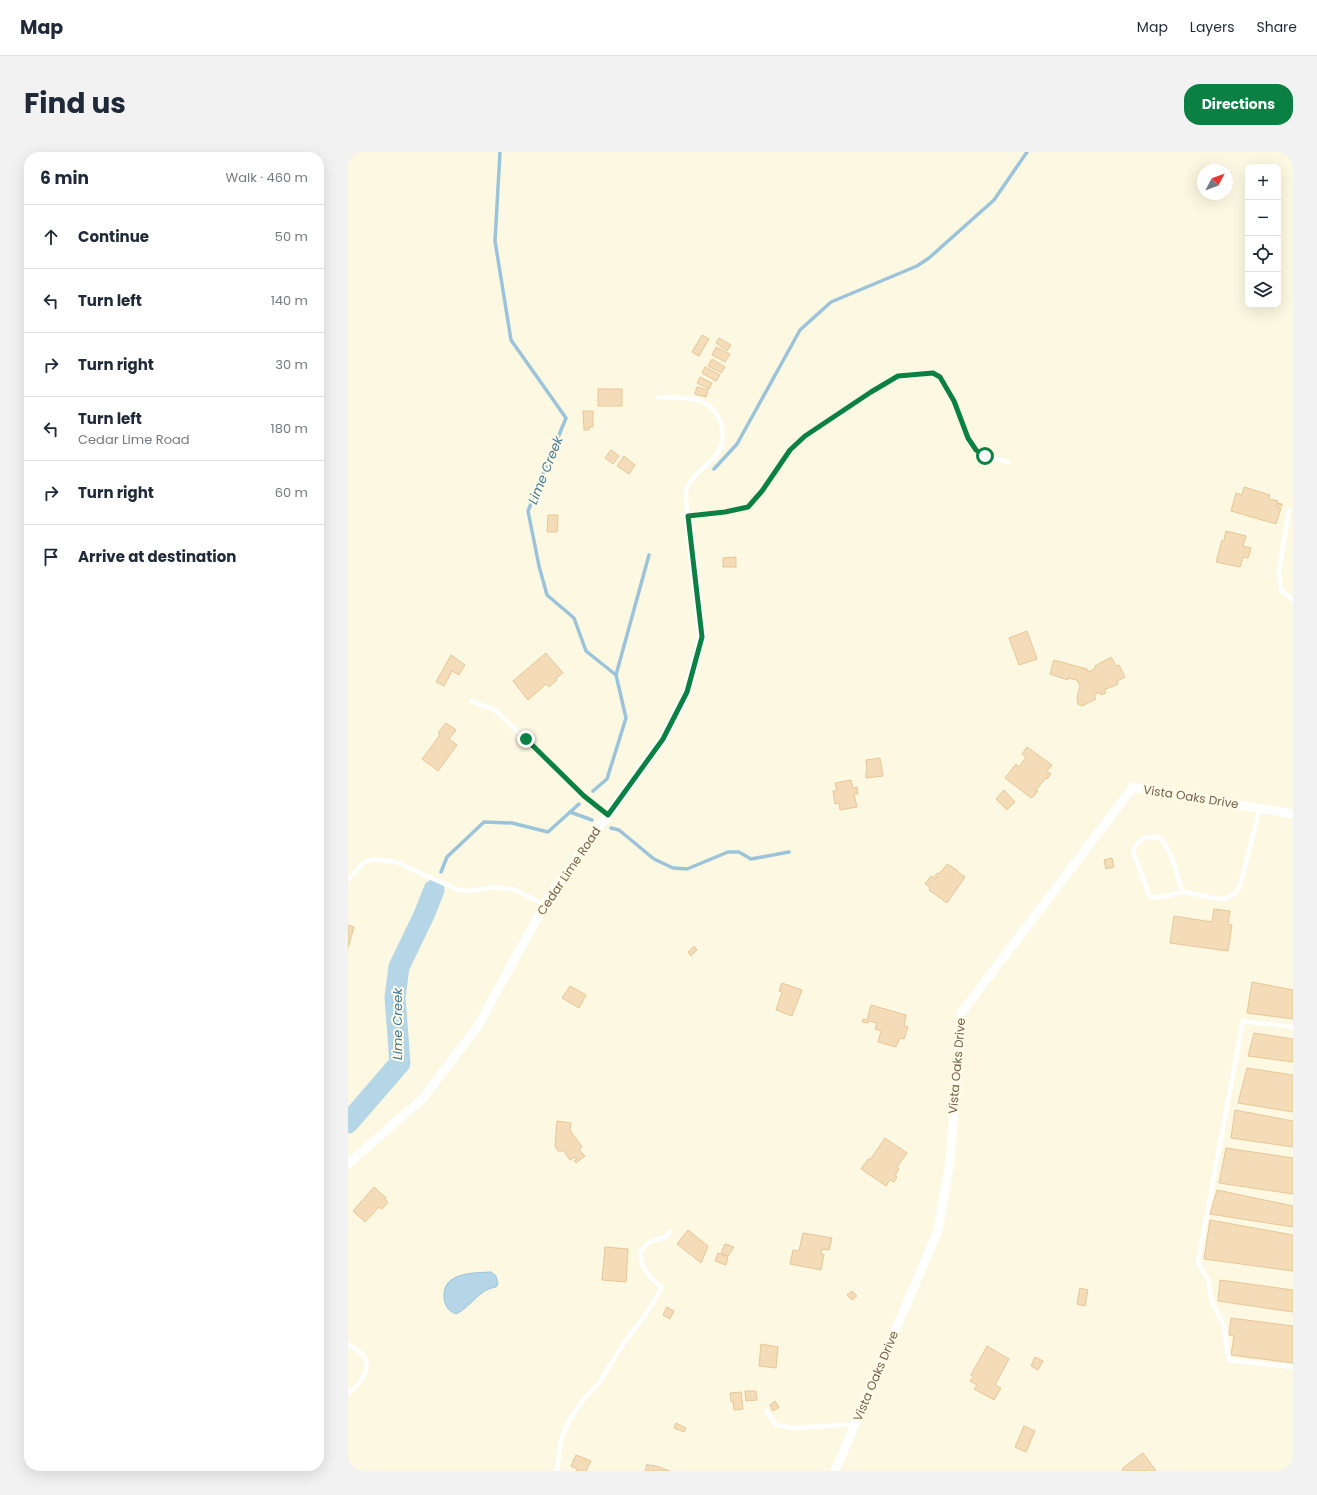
<!DOCTYPE html>
<meta charset="utf-8">
<style>
body{margin:0;font-family:Poppins,sans-serif;background:#f2f2f3;color:#1f2937}
.controls{position:absolute;right:12px;top:12px;display:grid;overflow:hidden;border-radius:8px;box-shadow:0 4px 16px #0002}
.controls button{width:36px;height:36px;display:grid;place-items:center;padding:0;border:0;border-bottom:1px solid #e0e1e3;background:#fff;color:#1f2937;font:20px sans-serif}
.compass{position:absolute;left:849px;top:12px;width:36px;height:36px;border-radius:50%;background:#fff;box-shadow:0 4px 16px #0002;rotate:49deg}
.stop{position:absolute;width:12px;height:12px;margin:-9px;border:3px solid #0b8043;border-radius:50%;background:#fff}
.stop.end{background:#0b8043;border-color:#fff;box-shadow:0 1px 4px #0008}
.list{margin:0;padding:0;list-style:none}
h2{display:flex;justify-content:space-between;align-items:center;height:52px;margin:0;padding:0 16px;font-size:17px}
h2 small{font-size:13px;font-weight:400;color:#747a83}
.list li{display:grid;grid-template-columns:26px 1fr auto;gap:12px;align-items:center;box-sizing:border-box;height:64px;padding:0 16px;border-top:1px solid #e0e1e3}
.list b{display:block;font-size:15px;white-space:nowrap}
.list p{margin:0;font-size:13px;white-space:nowrap;color:#747a83}
.list em{font-size:13px;font-style:normal;color:#747a83}
.icon{flex:none;width:22px;height:22px;fill:none;stroke:currentColor;stroke-width:2;stroke-linecap:round;stroke-linejoin:round}
.map{position:relative;flex:none;width:945px;height:1319px;overflow:hidden;border-radius:16px}
header{display:flex;align-items:center;gap:24px;box-sizing:border-box;height:56px;padding:0 20px;background:#fff;border-bottom:1px solid #e0e1e3}
header strong{font-size:19px}
nav{display:flex;gap:22px;margin-inline-start:auto;font-size:14px}
.intro{display:flex;align-items:center;justify-content:space-between;box-sizing:border-box;height:96px;padding:0 24px}
h1{margin:0;font-size:28px}
.button{padding:10px 18px;border-radius:16px;background:#0b8043;color:#fff;font-size:14px;font-weight:700}
main{display:flex;gap:24px;padding:0 24px}
aside{flex:1;background:#fff;border-radius:16px;box-shadow:0 4px 16px #0002}
.map>svg:first-child{display:block}
.water{fill:#b5d6e7;stroke:#9bc3d9}
.lines{fill:none;stroke-linecap:round;stroke-linejoin:round}
.stream{stroke:#9bc3d9;stroke-width:3.5}
.river{stroke:#b5d6e7;stroke-width:21}
.building{fill:#f4dcb8;stroke:#e7c697}
.service{stroke:#fff;stroke-width:4.5}
.minor{stroke:#fff;stroke-width:9}
.route{stroke:#0b8043;stroke-width:5}
.labels{text-anchor:middle;stroke-width:4;stroke-linejoin:round;paint-order:stroke}
.street-label{font-size:12px;fill:#756147;stroke:#fffbe8}
.water-label{font-size:13px;font-style:italic;fill:#457a98;stroke:#fffbe8}
</style>
<header>
<strong>Map</strong>
<nav><a>Map</a><a>Layers</a><a>Share</a></nav>
</header>
<div class="intro"><h1>Find us</h1><a class="button">Directions</a></div>
<main>
<aside>
<h2>6 min<small>Walk · 460 m</small></h2>
<ul class="list">
<li><svg class="icon" aria-label="ahead" viewBox="0 0 24 24"><path d="M12 20V5M6 11l6-6 6 6"/></svg><div><b>Continue</b></div><em>50 m</em></li>
<li><svg class="icon" aria-label="left" viewBox="0 0 24 24"><path d="M17 20v-9H6M10 6l-5 5 5 5"/></svg><div><b>Turn left</b></div><em>140 m</em></li>
<li><svg class="icon" aria-label="right" viewBox="0 0 24 24"><path d="M7 20v-9h11M14 6l5 5-5 5"/></svg><div><b>Turn right</b></div><em>30 m</em></li>
<li><svg class="icon" aria-label="left" viewBox="0 0 24 24"><path d="M17 20v-9H6M10 6l-5 5 5 5"/></svg><div><b>Turn left</b><p>Cedar Lime Road</p></div><em>180 m</em></li>
<li><svg class="icon" aria-label="right" viewBox="0 0 24 24"><path d="M7 20v-9h11M14 6l5 5-5 5"/></svg><div><b>Turn right</b></div><em>60 m</em></li>
<li><svg class="icon" aria-label="arrive" viewBox="0 0 24 24"><path d="M6 21V4h12l-3 4 3 4H6"/></svg><div><b>Arrive at destination</b></div></li>
</ul>
</aside>
<div class="map">
<svg width="945" height="1319" viewBox="0 0 945 1319">
<rect width="100%" height="100%" fill="#fdf8e1"/>
<path class="water" d="M143 1120 148 1124 150 1132 148 1135C131 1137 123 1155 108 1162 101 1159 97 1155 96 1146 94 1120 125 1121 143 1120Z"/>
<g class="lines">
<g class="stream">
<polyline points="152,0 147,89 163,188 218,266 180,359 191,414 199,443 226,466 238,499 268,523 278,566 259,627 245,639"/>
<polyline points="366,317 389,292 452,178 483,150 569,114 581,106 646,48 679,0"/>
<polyline points="268,523 301,403"/>
<polyline points="222,660 244,668"/>
<polyline points="263,676 271,678 306,707 325,716 339,717 380,700 391,700 403,707 441,700"/>
<polyline points="93,720 99,705 136,670 164,671 200,680 231,652"/>
</g>
<polyline class="river" points="0,971 52,911 47,845 51,815 76,763 86,738"/>
</g>
<g class="building">
<polygon points="354,183 361,187 351,204 344,200"/>
<polygon points="371,186 383,193 379,199 368,191"/>
<polygon points="368,195 382,202 377,210 364,203"/>
<polygon points="364,207 377,215 373,221 360,214"/>
<polygon points="357,215 372,223 368,229 354,221"/>
<polygon points="352,225 364,231 361,237 349,231"/>
<polygon points="349,235 360,238 358,245 347,242"/>
<rect x="250" y="237" width="24" height="17"/>
<polygon points="235,259 245,259 245,275 241,275 241,278 236,278"/>
<polygon points="263,298 271,304 265,312 257,306"/>
<polygon points="276,304 287,313 281,322 269,314"/>
<polygon points="896,335 922,343 921,347 930,349 929,351 934,352 934,354 929,353 928,355 933,356 928,372 883,359 888,341 894,343"/>
<polygon points="200,363 210,363 209,380 199,380"/>
<polygon points="878,379 898,384 895,394 903,396 900,406 895,405 892,415 868,410 874,388 876,389"/>
<polygon points="388,405 388,415 375,415 375,406"/>
<polygon points="679,479 689,507 671,513 661,486"/>
<polygon points="198,501 215,521 208,526 209,528 201,535 198,532 180,548 165,529"/>
<polygon points="103,503 117,513 111,523 104,519 96,534 88,530"/>
<polygon points="763,505 768,514 771,513 777,525 769,529 770,532 756,538 758,541 753,543 752,540 746,543 748,547 734,554 730,552 729,545 732,534 729,528 720,526 720,528 702,522 706,508 739,517 740,520 748,516 747,514"/>
<polygon points="98,571 108,578 101,587 109,593 90,619 74,607 92,583 90,581"/>
<polygon points="679,595 704,613 699,619 703,622 699,627 698,626 688,638 690,639 686,644 683,646 657,626 668,612 671,615 678,605 674,602"/>
<polygon points="532,606 535,624 518,626 518,621 519,621 518,608"/>
<polygon points="503,628 505,636 509,635 510,642 506,642 509,655 492,658 491,651 487,652 485,639 489,638 487,631"/>
<polygon points="656,638 667,650 659,658 648,647"/>
<polygon points="764,706 766,715 758,717 756,708"/>
<polygon points="599,712 609,718 609,719 617,725 599,751 581,738 582,735 577,732 583,724 588,727 589,725 587,724 589,721 591,722 593,719 594,719"/>
<polygon points="866,757 882,759 880,772 884,773 880,799 822,791 826,764 864,770"/>
<polygon points="0,773 6,775 0,796"/>
<polygon points="346,794 349,798 343,804 340,800"/>
<polygon points="904,830 945,838 945,867 899,861"/>
<polygon points="434,831 454,838 444,864 428,858 434,840 431,839"/>
<polygon points="222,834 238,843 231,856 214,846"/>
<polygon points="523,853 558,863 556,874 560,875 556,887 552,886 548,895 530,890 533,879 527,877 529,871 521,869 520,871 514,870 515,867 519,868"/>
<polygon points="906,881 945,887 945,910 900,904"/>
<polygon points="899,916 945,923 945,960 890,951"/>
<polygon points="887,958 945,969 945,995 883,986"/>
<polygon points="209,969 223,971 222,978 234,995 231,998 237,1004 228,1011 226,1009 229,1007 227,1005 222,1008 216,999 210,999 207,994"/>
<polygon points="537,986 559,1001 549,1015 551,1017 547,1024 549,1025 546,1030 542,1028 538,1034 513,1017 520,1007 522,1008"/>
<polygon points="878,996 945,1006 945,1042 871,1031"/>
<polygon points="26,1035 38,1046 37,1047 40,1050 34,1057 31,1055 17,1070 5,1059"/>
<polygon points="869,1038 945,1054 945,1075 862,1062"/>
<polygon points="862,1068 945,1083 945,1119 856,1107"/>
<polygon points="340,1078 360,1094 353,1111 329,1092"/>
<polygon points="455,1081 484,1086 481,1098 474,1097 473,1102 476,1102 473,1118 442,1112 445,1098 451,1099"/>
<polygon points="377,1092 386,1095 380,1104 373,1101"/>
<polygon points="257,1095 280,1097 278,1130 254,1128"/>
<polygon points="370,1101 380,1105 378,1113 367,1109"/>
<polygon points="872,1128 945,1138 945,1160 870,1149"/>
<polygon points="732,1136 740,1138 737,1154 729,1152"/>
<polygon points="504,1139 509,1144 504,1148 499,1143"/>
<polygon points="319,1155 326,1159 322,1167 315,1163"/>
<polygon points="883,1166 945,1174 945,1211 883,1203 886,1184 881,1183"/>
<polygon points="413,1192 430,1195 428,1216 411,1214"/>
<polygon points="639,1194 661,1207 647,1233 653,1236 646,1248 626,1237 629,1233 622,1229 625,1225 623,1223"/>
<polygon points="687,1205 695,1209 690,1218 683,1214"/>
<polygon points="397,1239 408,1239 409,1248 398,1249"/>
<polygon points="393,1240 395,1257 386,1258 385,1249 383,1250 382,1241"/>
<polygon points="427,1249 431,1255 425,1259 422,1253"/>
<polygon points="328,1271 338,1276 336,1280 326,1276"/>
<polygon points="676,1274 687,1279 678,1300 667,1295"/>
<polygon points="795,1301 808,1319 774,1319 775,1316"/>
<polygon points="228,1303 243,1309 238,1319 228,1319 229,1317 223,1314"/>
<polygon points="299,1312 304,1314 305,1313 322,1319 297,1319"/>
</g>
<g class="lines">
<g class="service">
<path d="M309 245C335 246 363 241 373 272 376 282 375 293 369 302 361 314 344 322 339 336 336 344 339 355 340 364L377 360 400 355 414 339 442 298 457 284 523 240 550 225 585 221 592 225 606 249 620 286 628 298 637 304 660 310"/>
<polyline points="941,358 931,419 933,438 945,448"/>
<polyline points="123,549 147,558 236,644 260,663"/>
<polyline points="0,728 15,711 25,707 48,710 110,738 122,739 146,735 168,738 197,753"/>
<path d="M835 740C830 728 822 689 809 685 806 684 801 686 797 686 791 688 787 693 785 699L800 740C800 741 803 745 804 745 809 748 827 741 834 740 854 740 879 759 892 734L912 656"/>
<polyline points="945,875 895,869 850,1110 860,1128 864,1150 875,1172 881,1208 945,1215"/>
<path d="M0 1192C6 1196 14 1200 17 1206 23 1218 10 1235 0 1241"/>
<polyline points="419,1259 428,1273 445,1276 507,1272"/>
<path d="M209 1319 213 1287 223 1265 238 1245 252 1230 262 1213 281 1184 299 1161 314 1135C298 1123 295 1120 292 1100L301 1090 317 1085 322 1080"/>
</g>
<g class="minor">
<polyline points="0,1012 75,946 130,874 202,743 315,587 339,540 354,485 340,364"/>
<polyline points="487,1319 590,1079 602,1009 614,860 785,635 945,662"/>
</g>
</g>
<g class="lines">
<polyline class="route" points="178,587 236,644 260,663 315,587 339,540 354,485 340,364 377,360 400,355 414,339 442,298 457,284 523,240 550,224 585,221 592,225 606,249 620,286 628,298 637,304"/>
</g>
<g class="labels">
<g class="street-label">
<text transform="translate(843 645) rotate(9)" y="4">Vista Oaks Drive</text>
<text transform="translate(221 719) rotate(-56)" y="4">Cedar Lime Road</text>
<text transform="translate(609 914) rotate(-85)" y="4">Vista Oaks Drive</text>
<text transform="translate(528 1224) rotate(-67)" y="4">Vista Oaks Drive</text>
</g>
<g class="water-label">
<text transform="translate(197 318) rotate(-68)" y="5">Lime Creek</text>
<text transform="translate(49 872) rotate(-90)" y="5">Lime Creek</text>
</g>
</g>
</svg>
<div class="controls">
<button>+</button>
<button>−</button>
<button><svg class="icon" aria-label="locate" viewBox="0 0 24 24"><circle cx="12" cy="12" r="6"/><path d="M12 2v4M12 18v4M2 12h4M18 12h4"/></svg></button>
<button><svg class="icon" aria-label="layers" viewBox="0 0 24 24"><path d="M12 4l9 5-9 5-9-5zM3 14l9 5 9-5"/></svg></button>
</div>
<svg class="compass" viewBox="-18 -18 36 36"><path d="M0-13l5 13h-10z" fill="#e53935"/><path d="M0 13l5-13h-10z" fill="#747a83"/></svg>
<div class="stop" style="left:637px;top:304px"></div>
<div class="stop end" style="left:178px;top:587px"></div>
</div>
</main>
